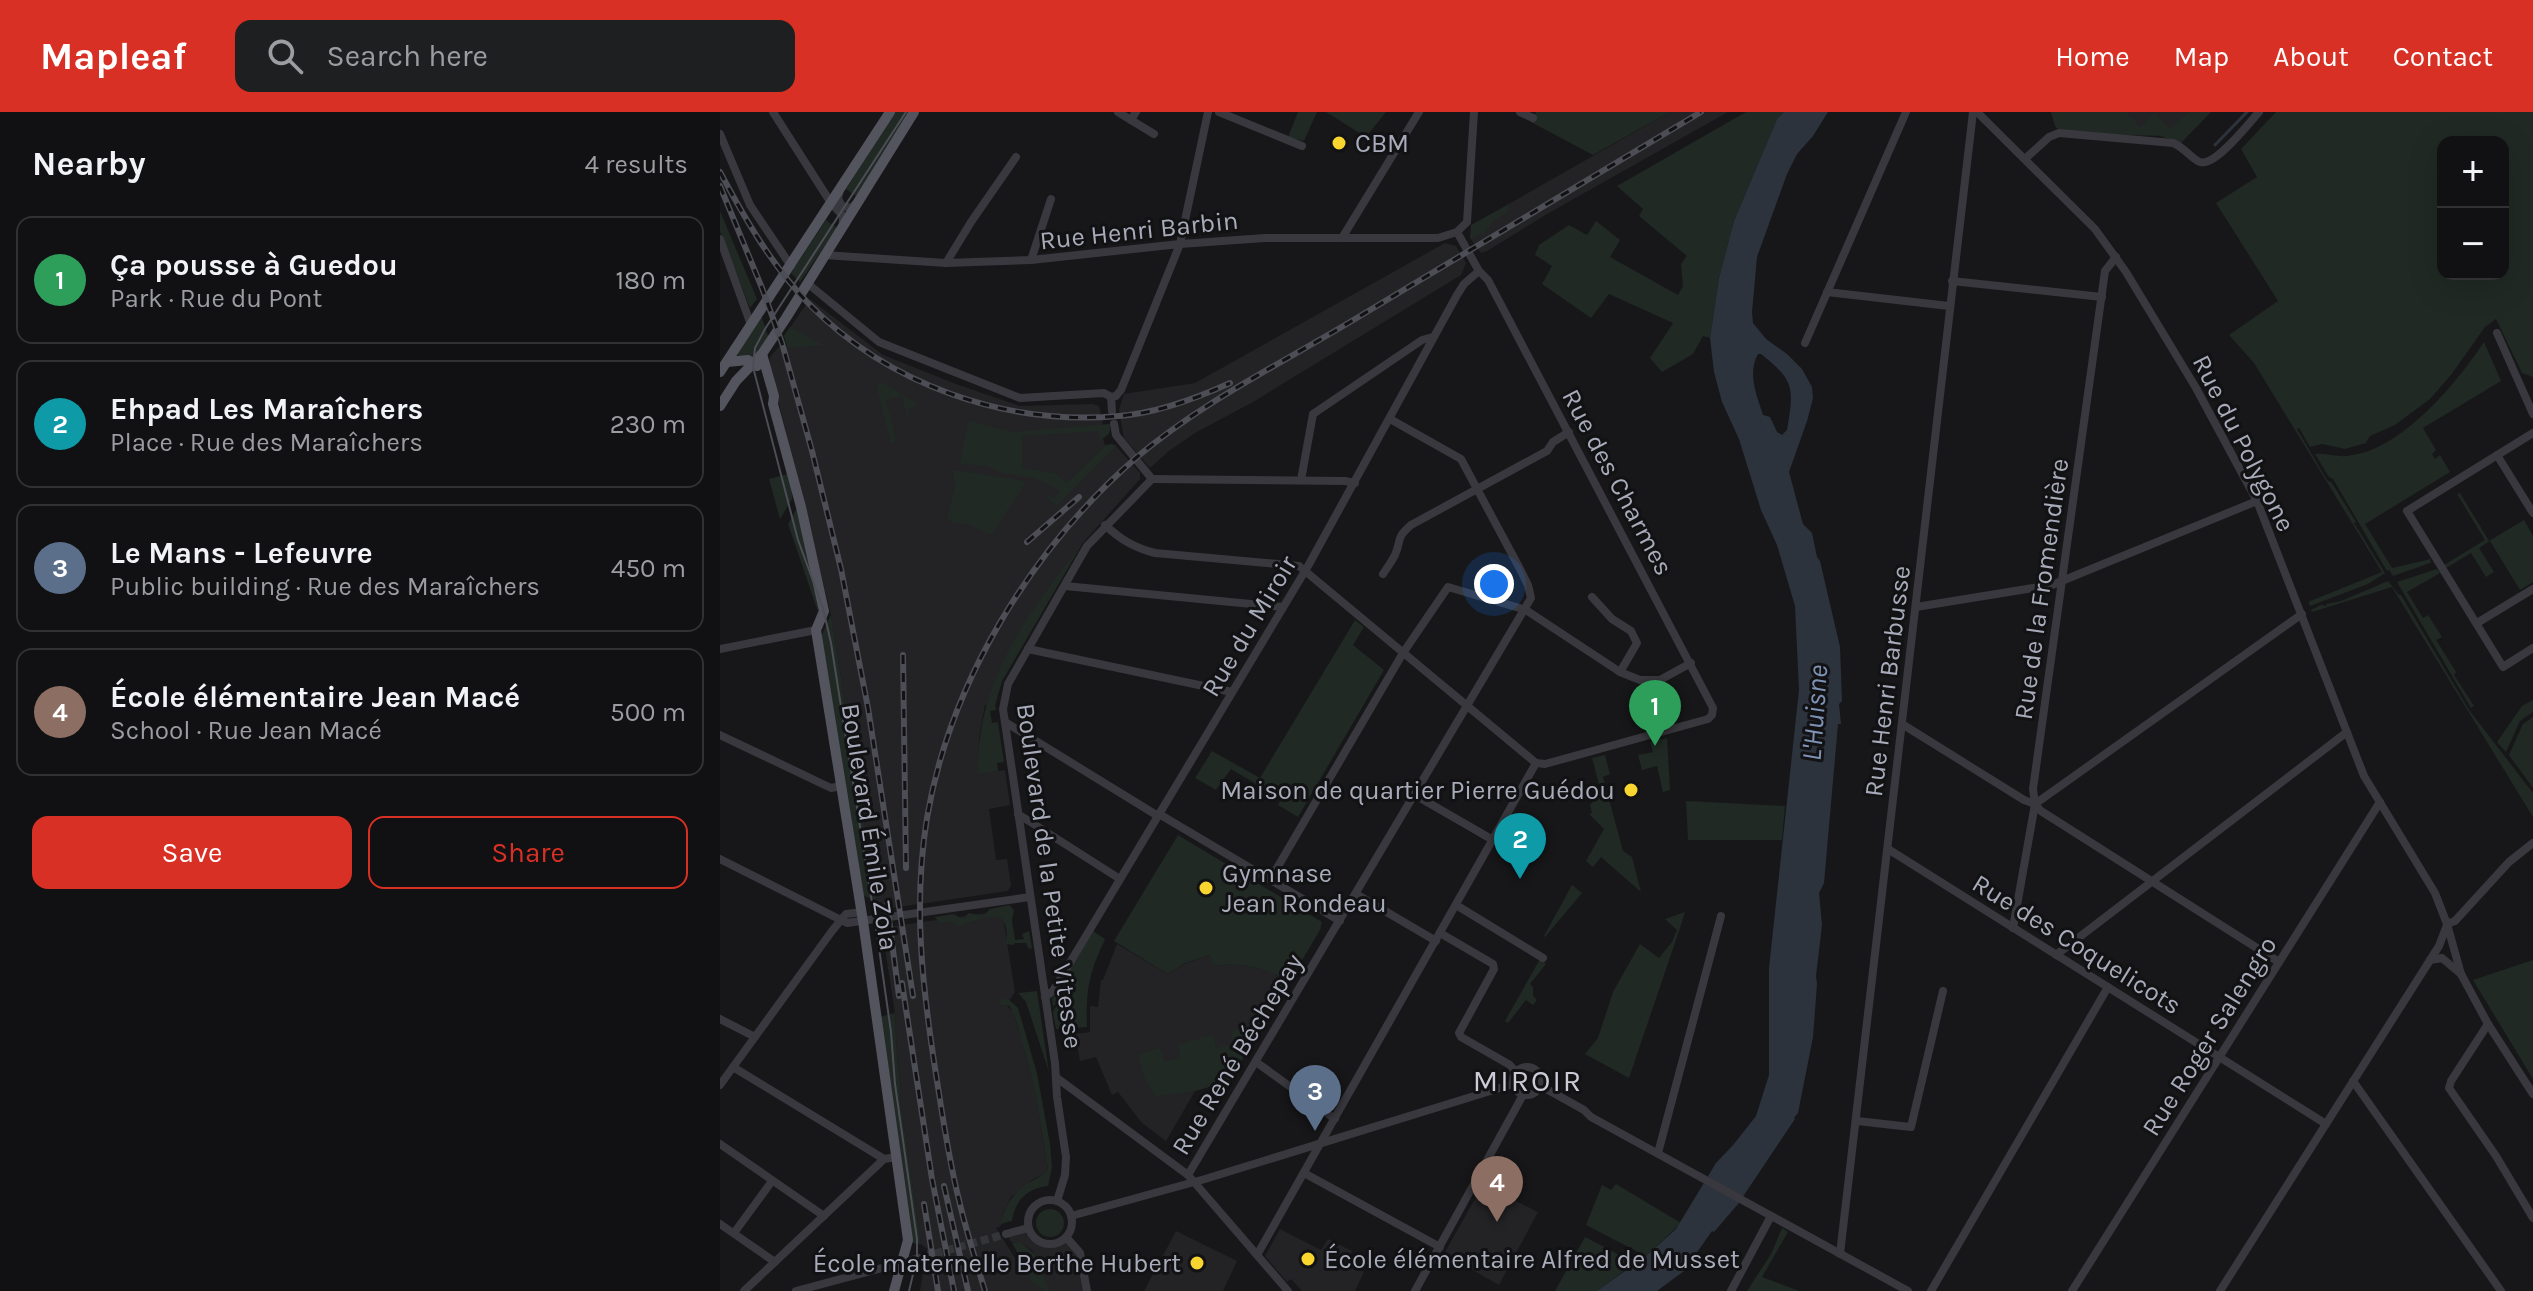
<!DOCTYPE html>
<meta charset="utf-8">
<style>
body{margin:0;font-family:Karla,sans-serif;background:#1e1f21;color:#f1f3f6}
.controls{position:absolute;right:24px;top:24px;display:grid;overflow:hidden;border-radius:16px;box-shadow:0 8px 32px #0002}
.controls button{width:72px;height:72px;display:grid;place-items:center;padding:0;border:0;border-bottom:2px solid #303133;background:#111113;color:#f1f3f6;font:40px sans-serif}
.you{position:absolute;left:774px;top:472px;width:28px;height:28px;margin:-20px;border:6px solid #fff;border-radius:50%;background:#1a73e8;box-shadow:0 0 0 12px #1a73e833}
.badge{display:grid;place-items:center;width:52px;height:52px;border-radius:50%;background:#d93025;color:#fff;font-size:26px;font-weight:700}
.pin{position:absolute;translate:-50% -66px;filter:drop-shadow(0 2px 4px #0008)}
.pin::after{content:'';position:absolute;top:42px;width:28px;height:24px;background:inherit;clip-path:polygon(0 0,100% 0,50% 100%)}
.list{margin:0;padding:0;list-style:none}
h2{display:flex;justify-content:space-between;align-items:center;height:104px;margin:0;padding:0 32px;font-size:34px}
h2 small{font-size:26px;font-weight:400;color:#9c9da0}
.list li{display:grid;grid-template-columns:52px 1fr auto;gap:24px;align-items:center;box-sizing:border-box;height:128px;margin:0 16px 16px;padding:0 16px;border:2px solid #303133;border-radius:16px}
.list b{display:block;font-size:30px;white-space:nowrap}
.list p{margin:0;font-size:26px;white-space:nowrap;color:#9c9da0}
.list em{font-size:26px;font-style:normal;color:#9c9da0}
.actions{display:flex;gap:16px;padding:24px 32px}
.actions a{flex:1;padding:18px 0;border:2px solid #d93025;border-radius:16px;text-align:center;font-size:28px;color:#d93025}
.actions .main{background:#d93025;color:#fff}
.icon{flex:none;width:44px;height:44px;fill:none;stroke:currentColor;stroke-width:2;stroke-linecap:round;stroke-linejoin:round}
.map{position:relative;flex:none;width:1813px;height:1179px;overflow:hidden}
header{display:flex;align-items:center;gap:48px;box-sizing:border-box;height:112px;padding:0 40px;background:#d93025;color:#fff}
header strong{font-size:38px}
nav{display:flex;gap:44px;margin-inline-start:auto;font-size:28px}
.search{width:560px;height:72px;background:#1e1f21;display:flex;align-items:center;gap:20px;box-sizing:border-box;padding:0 28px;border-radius:16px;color:#9c9da0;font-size:30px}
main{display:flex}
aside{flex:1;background:#111113}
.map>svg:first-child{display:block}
.built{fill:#232326}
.green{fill:#202923;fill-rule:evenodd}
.water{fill:#2c333d;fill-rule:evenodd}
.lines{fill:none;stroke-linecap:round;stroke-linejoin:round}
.stream{stroke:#2c333d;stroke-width:3}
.minor-tunnel{stroke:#343539;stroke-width:8;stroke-dasharray:8 4;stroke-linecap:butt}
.minor{stroke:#38383e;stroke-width:8}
.major{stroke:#53545d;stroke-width:10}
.tram{stroke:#4c4d55;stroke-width:2}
.rail-casing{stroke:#4c4d55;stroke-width:6}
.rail{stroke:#121214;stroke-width:3;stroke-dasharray:9;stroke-linecap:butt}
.poi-dot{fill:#f8d52f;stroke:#121214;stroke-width:3}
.labels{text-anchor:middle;stroke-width:6;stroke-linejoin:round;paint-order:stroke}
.poi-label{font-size:26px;fill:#a8abb9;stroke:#121214;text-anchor:start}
.street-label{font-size:26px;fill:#a8abb9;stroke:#121214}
.water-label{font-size:28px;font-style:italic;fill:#7e93b5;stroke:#121214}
.quarter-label{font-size:30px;letter-spacing:2px;fill:#cacbd5;stroke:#121214}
</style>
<header>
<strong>Mapleaf</strong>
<div class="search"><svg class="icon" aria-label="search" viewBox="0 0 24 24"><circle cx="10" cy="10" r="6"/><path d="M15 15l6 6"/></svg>Search here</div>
<nav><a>Home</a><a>Map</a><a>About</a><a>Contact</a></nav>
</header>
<main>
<aside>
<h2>Nearby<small>4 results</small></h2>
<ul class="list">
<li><span class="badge" style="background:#2e9e5b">1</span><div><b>Ça pousse à Guedou</b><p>Park · Rue du Pont</p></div><em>180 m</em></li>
<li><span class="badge" style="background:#0f9aa8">2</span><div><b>Ehpad Les Maraîchers</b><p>Place · Rue des Maraîchers</p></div><em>230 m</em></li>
<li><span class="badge" style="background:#5c6f8a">3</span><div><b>Le Mans - Lefeuvre</b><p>Public building · Rue des Maraîchers</p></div><em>450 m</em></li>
<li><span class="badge" style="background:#8d6e63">4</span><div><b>École élémentaire Jean Macé</b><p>School · Rue Jean Macé</p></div><em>500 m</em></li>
</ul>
<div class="actions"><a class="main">Save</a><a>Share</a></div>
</aside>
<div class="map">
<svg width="1813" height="1179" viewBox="0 0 1813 1179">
<rect width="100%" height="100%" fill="#171719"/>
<g class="built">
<polygon points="950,0 1008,0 827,102 767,139 761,141 750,126 752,113"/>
<polygon points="1331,0 1469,0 1450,18 1335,14"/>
<polygon points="725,131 736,134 746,151 741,163 533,290 475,321 449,339 430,356 404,326 399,298 404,282 475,271"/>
<polygon points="90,187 163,243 236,272 300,294 372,292 379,294 383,313 390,312 390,320 383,327 385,333 395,333 420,361 420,367 362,432 282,569 275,594 265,593 259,626 258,661 285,658 290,693 269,697 276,748 287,747 291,773 288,779 165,797 157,789 111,503 49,251 50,245 62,231 67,235 64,224"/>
<polygon points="282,799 295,880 290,888 287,886 286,893 293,900 305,937 315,977 328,1057 325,1062 312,1068 291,1085 283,1101 281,1114 276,1116 295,1146 295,1162 299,1159 302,1149 317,1146 312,1138 299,1130 292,1131 286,1122 308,1116 312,1123 322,1131 333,1132 344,1128 360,1141 367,1179 200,1179 203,1161 207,1158 207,1137 201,1132 180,987 181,979 177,945 175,901 162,818 167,815"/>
<polygon points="397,832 448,862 466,851 491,843 493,854 512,852 531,854 552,861 569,870 509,969 475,979 446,1029 421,1010 398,980 392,983 376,945 360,949 355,922 370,920 370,894 378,895 381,868 383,868"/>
<polygon points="766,1067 786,1077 784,1083 818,1100 779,1173 724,1142"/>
<polygon points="560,1117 601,1138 608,1127 632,1139 627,1149 644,1160 635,1179 582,1179 571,1167 567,1170 545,1144"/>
<polygon points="456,1119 517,1149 503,1179 424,1179"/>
</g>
<g class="green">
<polygon points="175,0 191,0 136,84 126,77"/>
<polygon points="578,0 597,0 584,29 568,25"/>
<polygon points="606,0 666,0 646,25"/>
<polygon points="816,0 950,0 873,43 811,10"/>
<polygon points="1026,0 1064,0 1057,7 1014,109 999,166 990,226 983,224 973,242 942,260 930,246 953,211 889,182 871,206 822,172 832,154 815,143 819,133 849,113 867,123 876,109 900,128 890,145 958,183 963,174 961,152 967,144 919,104 923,97 897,74"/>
<polygon points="1331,0 1407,0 1409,6 1414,7 1419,16 1435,1 1450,17 1469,0 1491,0 1461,31 1440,24 1377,22 1339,18 1335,14"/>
<path d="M1556 0H1813V265L1802 261 1776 207 1765 215 1731 263 1710 287 1675 313 1650 324 1646 331 1625 337 1602 332 1590 335 1579 316 1577 317 1607 368 1612 371 1636 410 1634 411 1665 461 1648 472 1590 494 1588 490 1662 460 1534 251 1509 223 1558 189 1496 91 1537 65 1521 37ZM1783 30V162H1723V30Z"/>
<polygon points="789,92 787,101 775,107 764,121 750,126 751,113"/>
<polygon points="0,99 37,187 30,196 0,119"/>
<polygon points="106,108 117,116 80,170 71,161"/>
<polygon points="40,200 50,230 41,243 18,245 19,230"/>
<polygon points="70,215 103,233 68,236 64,224"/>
<path d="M1764 230 1781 269 1703 316 1716 338 1712 342 1715 347 1720 343 1730 360 1645 412 1672 456 1711 447 1710 450H1713L1673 464 1669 458 1667 459 1613 367 1609 365 1595 342C1606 341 1616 345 1627 344 1681 339 1736 272 1764 230Z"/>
<polygon points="159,271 164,271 199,293 188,297 190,306 188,306 182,284 166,288 176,329 171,331 157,275"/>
<polygon points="248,309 293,320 390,312 389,322 380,328 379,319 302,324 302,356 335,361 347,371 386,333 392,332 396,334 337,393 327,386 329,383 334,387 340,379 314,366 279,360 267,354 240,352"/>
<path d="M234 358 304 369 305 372 272 422C264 421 261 418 253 414 245 411 236 412 227 408L236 370 233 369Z"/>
<polygon points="71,361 72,387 60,407 49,367"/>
<polygon points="1740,381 1769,429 1804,408 1813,424 1813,470 1800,478 1770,429 1759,436 1774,460 1766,465 1751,441 1726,456 1724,453 1765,428 1737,382"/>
<polygon points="78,394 99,478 98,500 68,412"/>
<path d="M362 432 282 569 275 592 276 598 270 599 272 611 278 610 284 650 277 651 278 659 258 662C256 569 307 502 362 432Z"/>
<polygon points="1717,457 1720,461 1687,480 1703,506 1708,503 1722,525 1716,528 1736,560 1734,563 1754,594 1751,596 1677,470"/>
<polygon points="1668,469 1679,483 1681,483 1749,598 1813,681 1813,705 1672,475 1592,500 1591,498 1601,493 1607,494 1606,492 1621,489"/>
<polygon points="111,503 157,789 139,782 98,531"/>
<polygon points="635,508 644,515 633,533 664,558 578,705 558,693 561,687 511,657 496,678 475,666 492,639 540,666"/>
<polygon points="1813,588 1813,600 1800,609 1786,640 1777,630 1802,594"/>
<polygon points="1813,605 1813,676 1789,643 1803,612"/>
<polygon points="947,626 950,678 943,680 937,654 922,658 918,643 933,640 930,630"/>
<polygon points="885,643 890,662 883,665 903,739 912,745 921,780 881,745 873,755 866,749 884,717 869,702 872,701 870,693 881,680 872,646"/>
<polygon points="966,689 1065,694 1062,728 968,728"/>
<path d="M458 723 602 810 600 818 569 870C545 856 521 849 493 854L490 843 465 851 448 862 394 829Z"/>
<polygon points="852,773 862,781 825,825 824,824"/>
<path d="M289 793 294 798 292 808 295 828 304 827 302 822 309 819 312 836 309 837 306 831H295L293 833 286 832C287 823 288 814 281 806L265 805 240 814 231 810H219L215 805 234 802 242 807 249 801 263 804 270 797Z"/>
<polygon points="965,800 960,816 909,966 865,942 878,926 893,880 920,832 939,846 952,830 957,818 945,807"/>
<path d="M373 819 385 827C369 862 366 876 367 915L336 917 333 900 338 891 333 894 332 887Z"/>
<polygon points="820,847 826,852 810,872 813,875 813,884 817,888 813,893 806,888 788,911 785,909"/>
<polygon points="1813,848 1813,967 1753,868"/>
<polygon points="317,879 329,960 306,890 298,881"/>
<path d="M287 886 298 896 317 961 330 1032 332 1055 328 1074C308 1076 295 1088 292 1109L280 1112C285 1093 294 1078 312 1069 319 1065 323 1064 328 1057 321 1014 315 971 302 929 298 917 296 904 289 894L278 892 280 888Z"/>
<polygon points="175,901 177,945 181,980 180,987 201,1132 191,1131 160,905"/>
<polygon points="541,910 544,912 509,969 475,979 435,984 425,967 418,942 440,936 444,950 460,946 458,932 493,923 496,936 513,932 511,919"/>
<polygon points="896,1072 961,1111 926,1144 866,1113 882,1073 891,1078"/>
<circle cx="330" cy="1111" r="14"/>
<polygon points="1062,1116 1068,1120 1042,1165 1079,1179 1027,1179 1051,1142"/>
<polygon points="865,1125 915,1151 877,1179 835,1179"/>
<polygon points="300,1130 315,1142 329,1179 325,1179 311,1170 307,1154 306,1157 299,1159 302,1149 292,1131"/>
</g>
<path class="water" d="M1064 0H1108L1093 24 1077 42 1067 62 1037 145 1032 200 1033 211 1046 227 1067 242 1082 257 1092 275 1093 286 1087 309 1069 360 1083 412 1092 421 1097 445 1100 449 1120 535 1122 589 1119 592 1121 612H1118L1104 771 1099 781 1102 813 1096 864 1097 872 1093 925 1078 1001 1074 1006 1075 1007 1018 1092 994 1120 992 1119 964 1159 937 1179H877L926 1144 956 1117 996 1051 1014 1032 1036 1004 1049 963V856L1079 578 1075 494 1057 433 1041 398 1019 327 1002 290 994 260 990 226 999 166 1014 109 1057 7ZM1038 242H1041C1075 269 1074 276 1067 318L1062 323 1057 320 1050 305 1043 303C1037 284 1027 261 1038 242Z"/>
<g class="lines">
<polyline class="stream" points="1495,33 1527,0"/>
<polyline class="minor-tunnel" points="203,1145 286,1122"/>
<g class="minor">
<polyline points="53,0 111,91 123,104 123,112"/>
<polyline points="398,0 411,8 416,0"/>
<polyline points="499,0 582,34"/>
<polyline points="800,0 813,6"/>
<polyline points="1257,0 1375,117 1406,160 1476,276 1537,389 1644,664 1715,781 1727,812 1741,862"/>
<polyline points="411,8 434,22"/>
<polyline points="0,22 30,93 71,154"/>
<path d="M1305 47 1329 25 1339 21 1453 31C1465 36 1473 48 1480 50 1495 55 1529 11 1539 0"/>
<polyline points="120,78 118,87 122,94 130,96 136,92"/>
<polyline points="737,120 759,159 768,168 993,596 992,603 988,607 825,652 816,651"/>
<polyline points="622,126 699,0"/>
<polyline points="0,127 31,213"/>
<polyline points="104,143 226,151 311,148 460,132 545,126 718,126 737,120 747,110 754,0"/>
<polyline points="311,148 331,87"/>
<polyline points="226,151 251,110 296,45"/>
<polyline points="1232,169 1382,185"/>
<polyline points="87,171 159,230 300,286 384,281 391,285"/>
<polyline points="1107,180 1229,194"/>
<polyline points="1777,221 1813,302"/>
<polyline points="1085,231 1186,0"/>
<polyline points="391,285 396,284 401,278 460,132 488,0"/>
<polyline points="391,285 392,299"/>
<polyline points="394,312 396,323 432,367"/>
<polyline points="1813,321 1687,399 1783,555 1813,536"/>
<polyline points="1777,343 1813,401"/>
<polyline points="432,367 625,369 635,371"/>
<polyline points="581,368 593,302 702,228 713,225"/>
<path d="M385 413C401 428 415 436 435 441L579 454 816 651"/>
<path d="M663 462C667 456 672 449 675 443 682 427 675 427 691 413L827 339 833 330 849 320"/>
<polyline points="345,474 563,495"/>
<polyline points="872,485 892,507 911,519 917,531 900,560"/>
<polyline points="1196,495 1332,473 1537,389"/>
<polyline points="1757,511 1813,477"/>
<polyline points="0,537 96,518"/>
<polyline points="308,537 512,580"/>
<polyline points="285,610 438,704"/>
<polyline points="1182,612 1304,688 1315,692 1321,699 1559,850"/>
<polyline points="0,623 111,676 121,674"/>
<polyline points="695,683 773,728"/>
<polyline points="1315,692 1582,502"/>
<polyline points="298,702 400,767"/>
<polyline points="439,702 620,809"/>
<polyline points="1168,737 1606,1012"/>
<polyline points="0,747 127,811 310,785"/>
<polyline points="550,768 683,541 728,475 806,498 900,560 920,568 940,568 971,551"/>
<polyline points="636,782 716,829"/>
<polyline points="736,793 823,846"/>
<polyline points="1727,812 1735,809 1789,750 1813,731"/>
<polyline points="1293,816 1315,692 1313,677 1385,159 1396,145"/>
<polyline points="720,821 773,852 774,857 739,921 741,925 790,953 796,960"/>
<polyline points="1336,843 1627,620"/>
<polyline points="1710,848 1722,846 1741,862 1768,912 1813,982"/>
<polyline points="325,885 333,879 588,454 737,183 744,172 759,159"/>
<polyline points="0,907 35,925"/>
<polyline points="1768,912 1731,969 1729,976 1776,1044 1813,1106"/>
<polyline points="536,950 615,1007"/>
<circle cx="807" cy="969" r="14"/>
<polyline points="13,955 164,1047"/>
<polyline points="337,966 468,1063 568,1179"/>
<polyline points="1633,969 1781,1179"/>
<polyline points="0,973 112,819 126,802 142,800"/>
<polyline points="821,974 864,998 871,1005 1188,1179"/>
<polyline points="1137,1009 1191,1015 1223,879"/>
<polyline points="0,1032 104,1104"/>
<polyline points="938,1041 1001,804"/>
<polyline points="584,1061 720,1135"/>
<polyline points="468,1063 811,486 808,473 800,457 741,347 670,307"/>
<circle cx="330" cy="1110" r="22"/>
<polyline points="337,1089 345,1063 346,1045 337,985 335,951 283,597 288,572 367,434 432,367"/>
<polyline points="351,1104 485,1067 793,972"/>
<polyline points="0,1112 55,1150"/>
<polyline points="14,1121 52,1069"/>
<polyline points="286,1122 308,1116"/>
<polyline points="346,1125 360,1141 367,1179"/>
<polyline points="1120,1142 1253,0"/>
<polyline points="537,1143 816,651"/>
<polyline points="24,1179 164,1047 177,1045"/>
<polyline points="76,1179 203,1145"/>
<polyline points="695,1179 803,983"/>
<polyline points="1011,1179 1051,1104"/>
<polyline points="1211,1179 1388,875"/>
<polyline points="1352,1179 1660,690"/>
<polyline points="1500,1179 1719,834 1727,813"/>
</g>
<g class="major">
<polyline points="42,242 54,284 53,292 81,395 104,499 96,518 143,809 188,1128 174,1179"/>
<polyline points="7,250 28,248 37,254"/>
<polyline points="0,260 170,0"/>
<polyline points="0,294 16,269 42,242 66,206 194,0"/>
</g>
<polyline class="tram" points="186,0 45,217 35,236 33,255 78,428 103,496 111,531 157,822 171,920 175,972 197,1127 197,1146 189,1179"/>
<g class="rail-casing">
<g id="rail">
<path d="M0 60C25 107 51 152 88 191 168 273 286 314 399 304 437 301 475 287 510 271"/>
<polyline points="0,74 42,176 62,231 92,339 121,457 148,596 193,884"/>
<polyline points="307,430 359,385"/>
<polyline points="183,543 186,756"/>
<polyline points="167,792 179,884"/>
<polyline points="182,871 212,1067 234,1179"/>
<polyline points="224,1074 248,1179"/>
<polyline points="204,1092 218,1179"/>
<path d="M265 1179C256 1149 246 1119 239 1088 228 1045 222 1000 215 956 202 872 193 791 207 706 230 569 313 435 417 345 481 291 558 253 630 210 747 140 864 70 981 0"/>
</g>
</g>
<use href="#rail" class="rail"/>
</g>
<g class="poi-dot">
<circle cx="619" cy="31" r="8"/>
<circle cx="911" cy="678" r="8"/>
<circle cx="486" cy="776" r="8"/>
<circle cx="588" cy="1147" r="8"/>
<circle cx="477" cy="1151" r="8"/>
</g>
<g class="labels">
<g class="poi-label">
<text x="635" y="40">CBM</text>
<text x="895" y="687" text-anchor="end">Maison de quartier Pierre Guédou</text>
<text x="502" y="770">Gymnase<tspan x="502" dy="30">Jean Rondeau</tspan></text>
<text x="604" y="1156">École élémentaire Alfred de Musset</text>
<text x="461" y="1160" text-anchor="end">École maternelle Berthe Hubert</text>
</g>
<g class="street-label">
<text transform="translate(419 118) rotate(-6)" y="9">Rue Henri Barbin</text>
<text transform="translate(1524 331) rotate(63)" y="9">Rue du Polygone</text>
<text transform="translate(898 370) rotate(62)" y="9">Rue des Charmes</text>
<text transform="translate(1321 477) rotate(-82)" y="9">Rue de la Fromendière</text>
<text transform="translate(529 514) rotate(-59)" y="9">Rue du Miroir</text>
<text transform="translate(1167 569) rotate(-83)" y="9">Rue Henri Barbusse</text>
<text transform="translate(150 715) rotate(81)" y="9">Boulevard Émile Zola</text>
<text transform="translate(330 764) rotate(82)" y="9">Boulevard de la Petite Vitesse</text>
<text transform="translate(1357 832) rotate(32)" y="9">Rue des Coquelicots</text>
<text transform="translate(1489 924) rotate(-58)" y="9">Rue Roger Salengro</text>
<text transform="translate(517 942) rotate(-59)" y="9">Rue René Béchepay</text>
</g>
<g class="water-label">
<text transform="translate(1094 601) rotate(-86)" y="10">L'Huisne</text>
</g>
<g class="quarter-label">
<text x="808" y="979">MIROIR</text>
</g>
</g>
</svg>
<div class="controls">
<button>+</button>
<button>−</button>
</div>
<div class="you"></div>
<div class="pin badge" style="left:935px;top:634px;background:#2e9e5b">1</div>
<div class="pin badge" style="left:800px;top:767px;background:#0f9aa8">2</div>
<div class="pin badge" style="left:595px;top:1019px;background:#5c6f8a">3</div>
<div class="pin badge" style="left:777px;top:1110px;background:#8d6e63">4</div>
</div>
</main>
